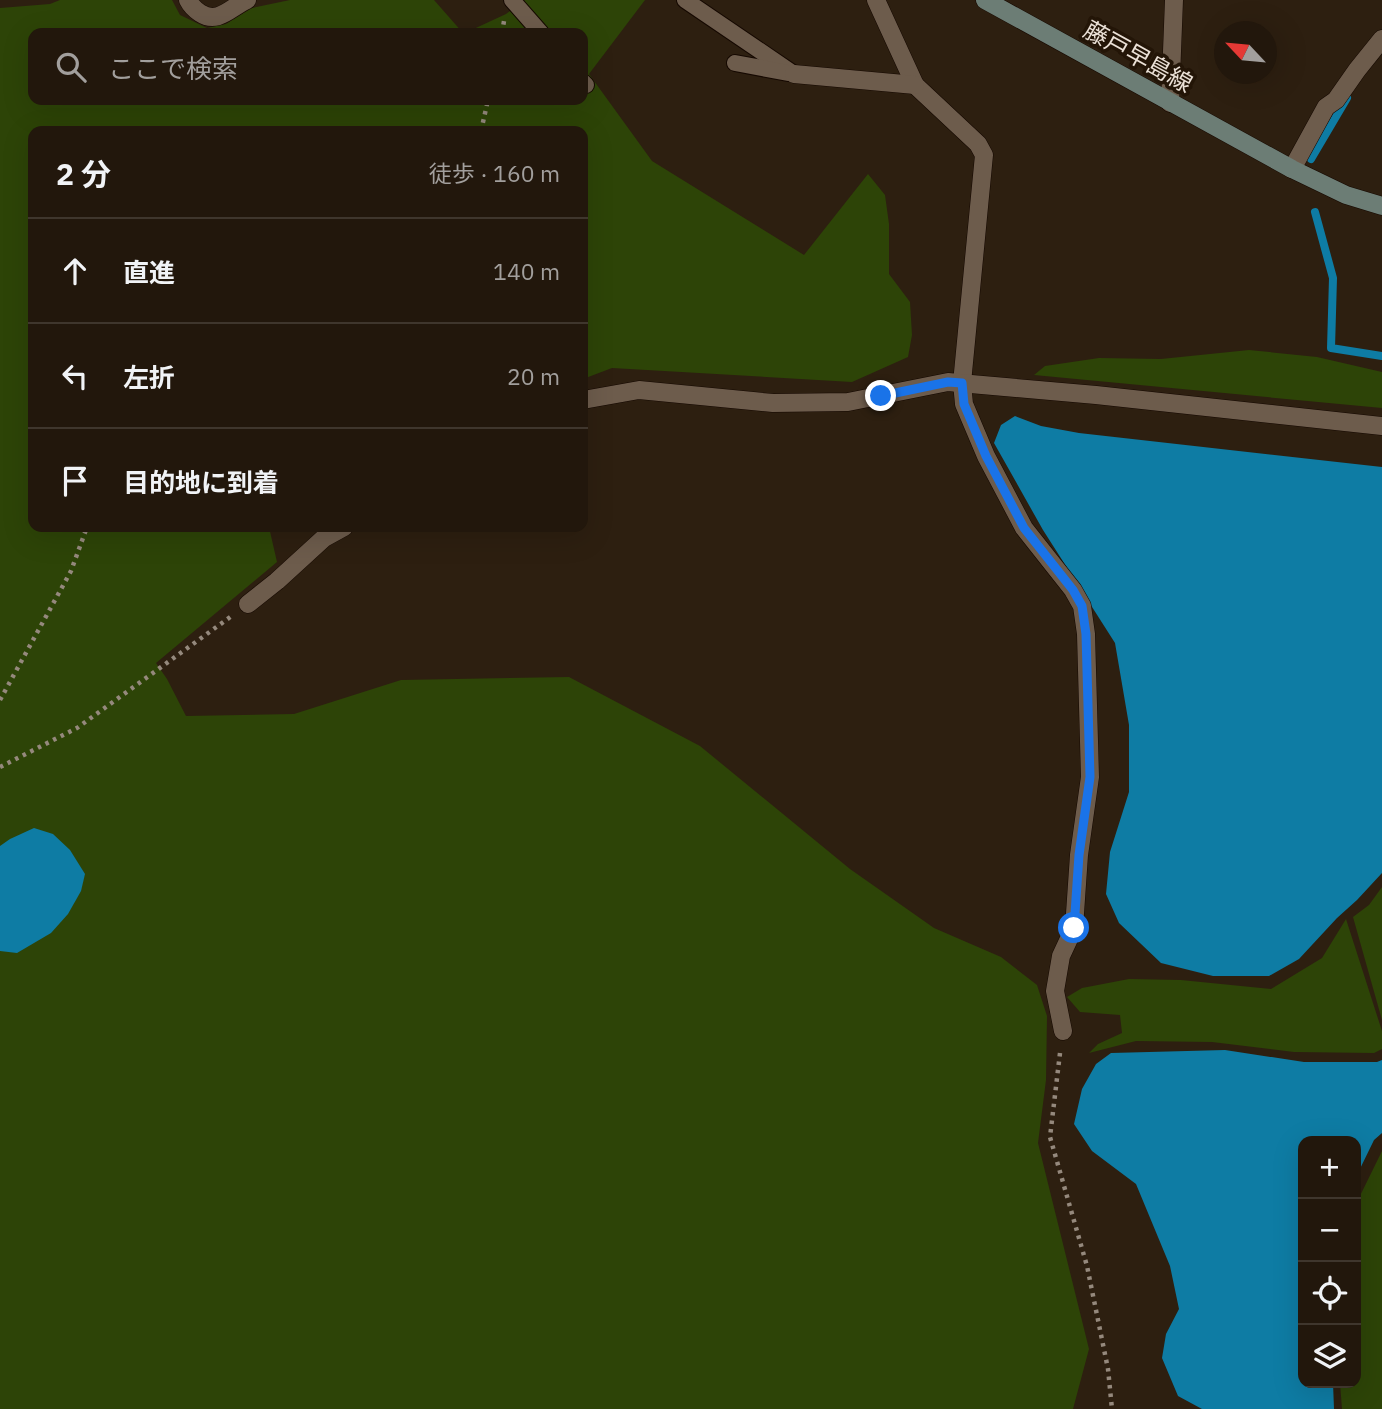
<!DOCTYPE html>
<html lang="ja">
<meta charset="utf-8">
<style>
body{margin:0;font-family:"IBM Plex Sans","Noto Sans JP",sans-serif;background:#2a2015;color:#f1f3f6}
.controls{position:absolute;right:21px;bottom:21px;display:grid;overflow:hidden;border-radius:14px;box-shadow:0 7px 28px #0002}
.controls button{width:63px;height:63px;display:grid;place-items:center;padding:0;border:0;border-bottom:2px solid #3f362d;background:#22170c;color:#f1f3f6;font:35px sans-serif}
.compass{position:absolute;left:1214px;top:21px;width:63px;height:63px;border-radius:50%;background:#22170c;box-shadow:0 7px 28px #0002;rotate:296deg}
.stop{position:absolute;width:21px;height:21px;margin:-16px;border:5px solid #1a73e8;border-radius:50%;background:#fff}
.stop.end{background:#1a73e8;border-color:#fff;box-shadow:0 2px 7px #0008}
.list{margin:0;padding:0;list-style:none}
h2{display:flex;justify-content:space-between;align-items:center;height:91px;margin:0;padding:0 28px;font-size:30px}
h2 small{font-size:23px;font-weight:400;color:#a29f9d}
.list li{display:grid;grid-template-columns:46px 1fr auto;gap:21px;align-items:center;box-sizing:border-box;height:105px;padding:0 28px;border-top:2px solid #3f362d}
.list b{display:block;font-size:26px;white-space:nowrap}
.list em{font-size:23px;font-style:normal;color:#a29f9d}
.icon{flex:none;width:38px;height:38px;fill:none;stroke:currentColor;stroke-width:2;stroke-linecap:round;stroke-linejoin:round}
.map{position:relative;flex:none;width:1382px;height:1409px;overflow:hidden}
.search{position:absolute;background:#22170c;box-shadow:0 7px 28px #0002;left:28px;top:28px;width:560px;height:77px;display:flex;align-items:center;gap:18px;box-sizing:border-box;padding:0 24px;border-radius:14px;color:#a29f9d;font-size:26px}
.panel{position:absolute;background:#22170c;box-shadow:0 7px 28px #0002;left:28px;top:126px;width:560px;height:406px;border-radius:14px}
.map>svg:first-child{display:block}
.green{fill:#2d4407}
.water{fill:#0e7ca4}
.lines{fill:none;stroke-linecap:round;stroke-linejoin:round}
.stream{stroke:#0e7ca4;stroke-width:8}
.service-casing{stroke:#150800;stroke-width:18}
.minor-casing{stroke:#150800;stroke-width:19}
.secondary-casing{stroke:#150800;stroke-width:19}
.path{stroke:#95897d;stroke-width:4.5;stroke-dasharray:3.5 5;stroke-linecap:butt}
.service{stroke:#6d5c4c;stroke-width:16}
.minor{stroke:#6d5c4c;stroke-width:18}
.secondary{stroke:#6c7d75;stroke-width:18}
.route{stroke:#1a73e8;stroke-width:9}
.labels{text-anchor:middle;stroke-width:7;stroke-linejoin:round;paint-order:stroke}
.street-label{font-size:24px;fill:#ebe1d7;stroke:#231507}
</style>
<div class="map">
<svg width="1382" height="1409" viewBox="0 0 1382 1409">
<rect width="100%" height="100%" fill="#2d1f10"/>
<g class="green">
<polygon points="60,0 172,0 180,15 207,28 226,24 252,8 290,0 434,0 463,33 33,33 33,100 583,100 583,33 465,33 506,14 525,0 645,0 589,74 652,161 804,255 868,174 885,195 889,224 889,274 910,302 912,335 908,357 852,382 612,368 583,379 583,131 33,131 33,527 269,527 277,562 156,663 167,679 186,716 294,714 401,680 569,677 700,746 850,869 934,928 1001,957 1037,985 1047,1016 1046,1080 1038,1143 1089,1349 1073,1409 0,1409 0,8 50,4"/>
<polygon points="1249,350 1317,357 1382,372 1382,408 1034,375 1045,366 1099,358 1161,359"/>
<polygon points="1382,887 1382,1020 1353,917 1369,905"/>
<polygon points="1346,919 1382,1031 1382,1049 1374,1053 1294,1052 1212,1042 1136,1041 1089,1053 1098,1044 1122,1033 1120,1015 1080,1012 1067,997 1082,988 1129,979 1181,980 1271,989 1322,958"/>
<polygon points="1382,1151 1382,1409 1342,1409 1340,1383 1356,1383 1356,1204"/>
</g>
<g class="water">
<polygon points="1015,416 1041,426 1079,433 1382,467 1382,873 1357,900 1337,918 1299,959 1269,976 1213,976 1161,963 1119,923 1106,894 1110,852 1129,792 1129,725 1115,643 1043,530 994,443 1001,425"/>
<polygon points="34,828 53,834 70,850 85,874 81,891 68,914 51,933 17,953 0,951 0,846 10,839"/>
<polygon points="1225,1050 1304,1062 1377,1062 1382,1060 1382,1133 1374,1140 1356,1177 1356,1141 1303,1141 1303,1383 1333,1383 1334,1409 1202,1409 1178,1396 1162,1358 1166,1334 1179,1309 1170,1266 1136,1184 1092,1151 1074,1124 1082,1089 1096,1064 1111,1053"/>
</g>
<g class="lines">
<g class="stream">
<polyline points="1311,159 1347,98"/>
<polyline points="1315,212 1333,278 1331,348 1382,356"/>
</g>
<g class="service-casing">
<g id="service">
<polyline points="512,0 541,33"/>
<polyline points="685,0 794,74"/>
<polyline points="735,63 788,73"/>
<polyline points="583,82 586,85"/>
</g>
</g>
<g class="minor-casing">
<g id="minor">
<path d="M188 0C191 6 194 9 200 13 218 25 231 7 247 0"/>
<polyline points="876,0 915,85 978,144 984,155 962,383 964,404 986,456 1024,528 1073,590 1082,606 1086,634 1090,777 1079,855 1074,928 1061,956 1055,991 1063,1031"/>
<polyline points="794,74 915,85"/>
<polyline points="1170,103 1174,0"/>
<polyline points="1292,169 1326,107 1336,100 1357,70 1382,39"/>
<polyline points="583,400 639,390 773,403 848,402 948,382 1096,395 1382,426"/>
<polyline points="248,604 277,581 324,538 344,527"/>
</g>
</g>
<g class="secondary-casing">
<polyline id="secondary" points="985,0 1292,169 1346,195 1382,206"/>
</g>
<g class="path">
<polyline points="502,33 504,21"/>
<polyline points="481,131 488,100"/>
<polyline points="0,700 71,571 87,527"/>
<polyline points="0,767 77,728 233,615"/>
<polyline points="1060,1053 1050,1137 1087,1266 1108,1369 1112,1409"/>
</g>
<use href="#service" class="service"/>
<use href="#minor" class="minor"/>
<use href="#secondary" class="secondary"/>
</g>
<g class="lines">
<polyline class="route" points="881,396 948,382 962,383 964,404 986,456 1024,528 1073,590 1082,606 1086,634 1090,777 1079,855 1074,928"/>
</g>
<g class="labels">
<g class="street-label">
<text transform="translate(1138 57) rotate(29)" y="8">藤戸早島線</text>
</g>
</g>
</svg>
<div class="controls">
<button>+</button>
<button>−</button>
<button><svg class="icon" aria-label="locate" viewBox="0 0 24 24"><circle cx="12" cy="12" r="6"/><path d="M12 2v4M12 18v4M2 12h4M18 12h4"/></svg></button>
<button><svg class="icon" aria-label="layers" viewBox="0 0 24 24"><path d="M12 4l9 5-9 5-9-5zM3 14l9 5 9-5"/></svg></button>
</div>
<svg class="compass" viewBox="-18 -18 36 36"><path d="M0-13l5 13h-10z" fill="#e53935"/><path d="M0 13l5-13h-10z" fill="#a29f9d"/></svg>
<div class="stop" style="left:1074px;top:928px"></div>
<div class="stop end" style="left:881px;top:396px"></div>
<div class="search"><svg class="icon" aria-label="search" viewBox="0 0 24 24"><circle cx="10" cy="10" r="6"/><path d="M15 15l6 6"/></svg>ここで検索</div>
<section class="panel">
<h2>2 分<small>徒歩 · 160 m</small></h2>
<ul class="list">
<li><svg class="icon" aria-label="ahead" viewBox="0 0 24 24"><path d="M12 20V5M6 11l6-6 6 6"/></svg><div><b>直進</b></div><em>140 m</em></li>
<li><svg class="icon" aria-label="left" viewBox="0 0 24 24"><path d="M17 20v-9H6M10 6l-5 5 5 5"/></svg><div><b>左折</b></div><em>20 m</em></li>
<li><svg class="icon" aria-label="arrive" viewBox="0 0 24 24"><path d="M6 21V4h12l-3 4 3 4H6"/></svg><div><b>目的地に到着</b></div></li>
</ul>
</section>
</div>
